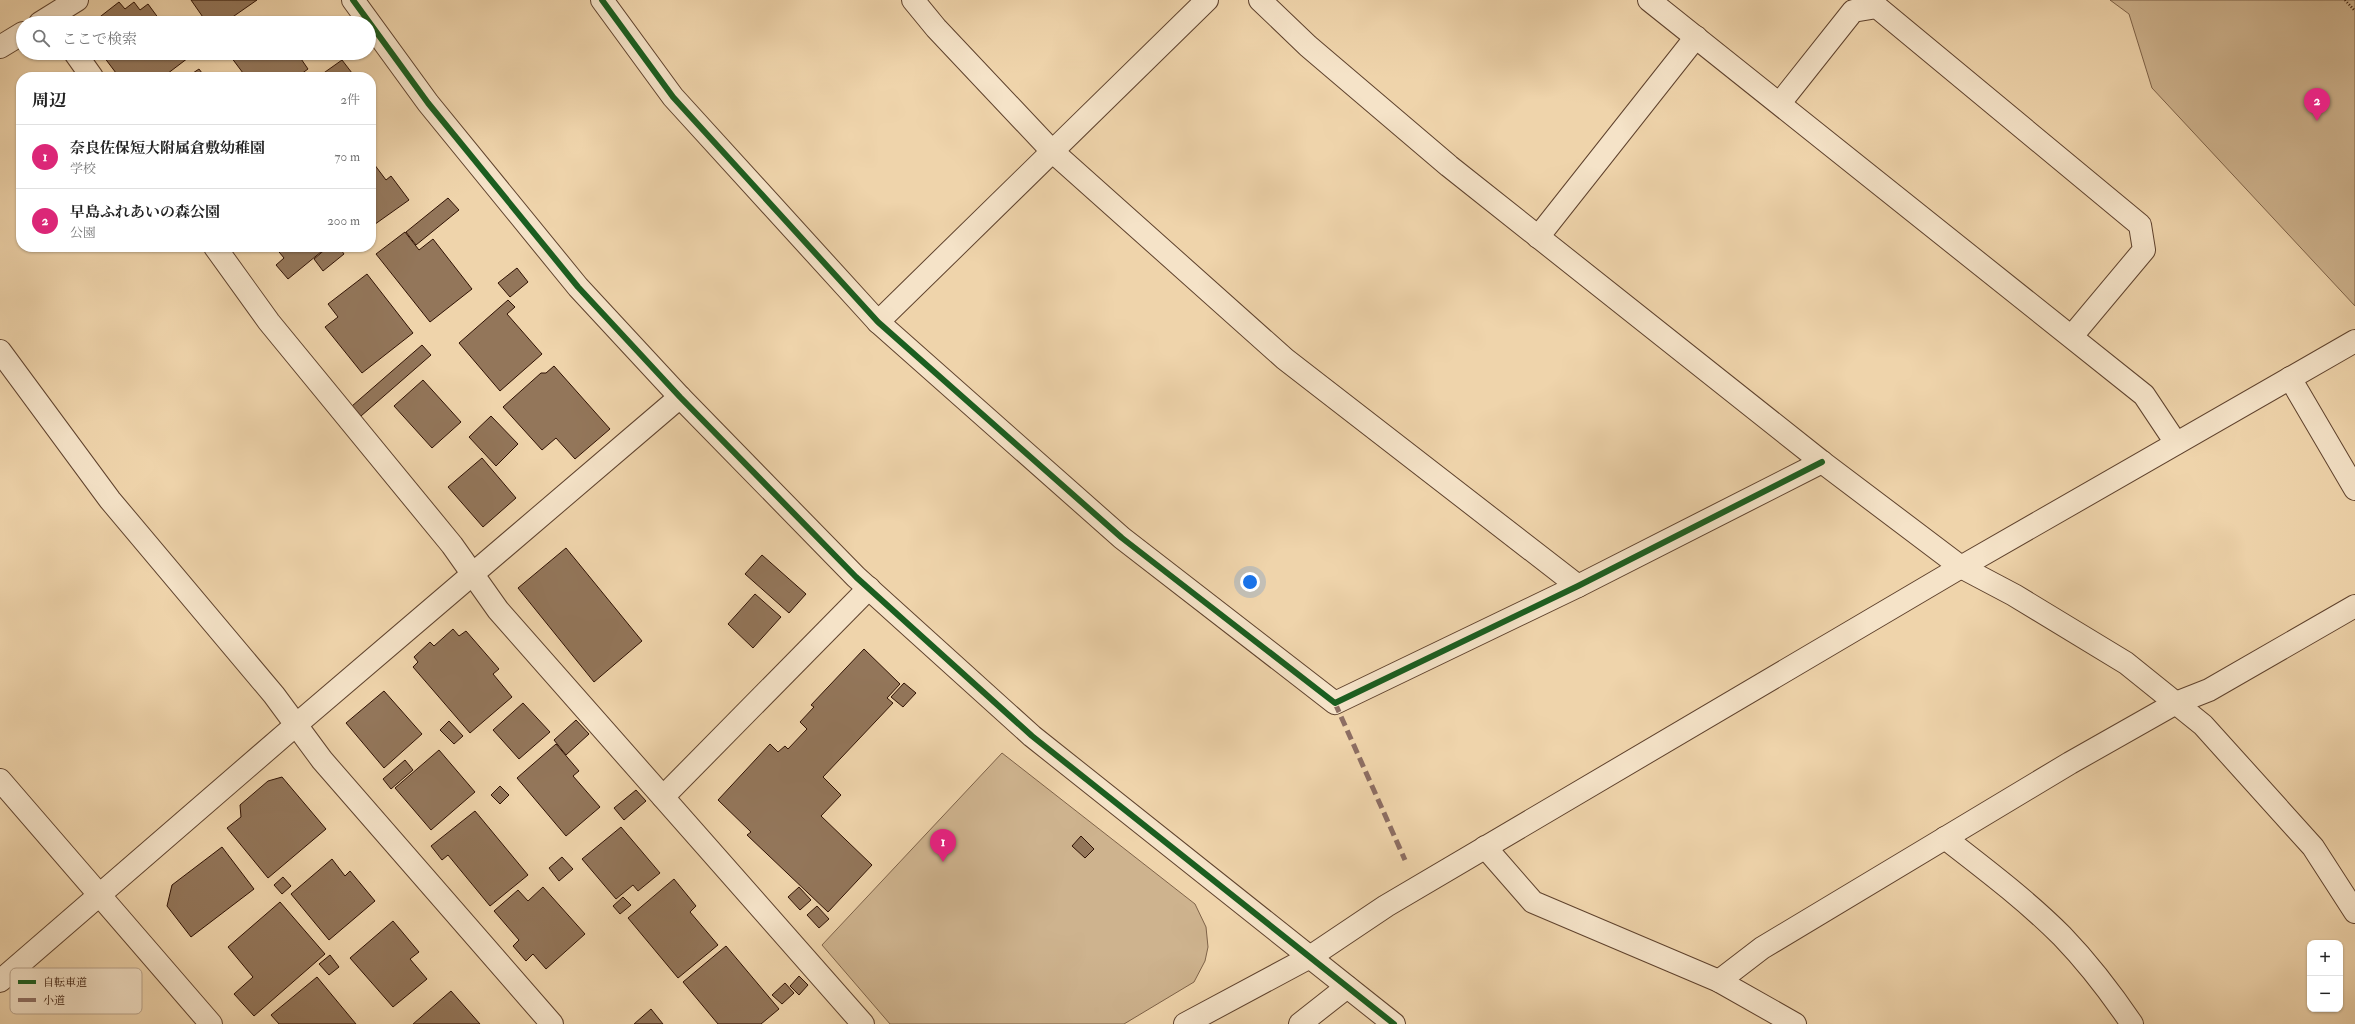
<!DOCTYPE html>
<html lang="ja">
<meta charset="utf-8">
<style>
body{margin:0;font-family:"IM FELL Double Pica","Noto Serif JP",serif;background:#f6f6f6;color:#222}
.controls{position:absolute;right:12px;bottom:12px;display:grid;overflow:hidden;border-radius:8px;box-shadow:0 1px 3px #0004}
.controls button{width:36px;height:36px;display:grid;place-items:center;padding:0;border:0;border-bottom:1px solid #e0e0e0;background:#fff;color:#222;font:20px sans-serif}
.you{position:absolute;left:1250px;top:582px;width:14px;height:14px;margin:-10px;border:3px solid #fff;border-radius:50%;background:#1a73e8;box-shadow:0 0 0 6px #1a73e833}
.badge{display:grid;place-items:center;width:26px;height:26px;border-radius:50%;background:#db2777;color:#fff;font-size:13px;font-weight:700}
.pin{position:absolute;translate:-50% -33px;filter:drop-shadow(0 1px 2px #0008)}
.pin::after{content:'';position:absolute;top:21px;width:14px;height:12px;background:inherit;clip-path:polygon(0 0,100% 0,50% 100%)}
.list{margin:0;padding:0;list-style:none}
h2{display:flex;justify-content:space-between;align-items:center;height:52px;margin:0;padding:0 16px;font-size:17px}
h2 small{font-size:13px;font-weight:400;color:#767676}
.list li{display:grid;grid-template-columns:26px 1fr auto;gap:12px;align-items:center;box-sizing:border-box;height:64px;padding:0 16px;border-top:1px solid #e0e0e0}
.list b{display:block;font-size:15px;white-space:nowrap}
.list p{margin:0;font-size:13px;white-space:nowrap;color:#767676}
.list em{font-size:13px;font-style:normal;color:#767676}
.icon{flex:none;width:22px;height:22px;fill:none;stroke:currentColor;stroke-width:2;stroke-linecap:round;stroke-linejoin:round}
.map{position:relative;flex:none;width:2355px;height:1024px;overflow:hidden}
.search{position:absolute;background:#fff;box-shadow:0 1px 3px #0004;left:16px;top:16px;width:360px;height:44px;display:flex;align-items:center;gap:10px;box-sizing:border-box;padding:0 14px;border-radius:22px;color:#767676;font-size:15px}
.panel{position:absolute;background:#fff;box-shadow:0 1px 3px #0004;left:16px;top:72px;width:360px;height:180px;border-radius:16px}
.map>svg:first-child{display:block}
.green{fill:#ceb38e;stroke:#7e6248}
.building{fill:#93765a;stroke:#2f1103}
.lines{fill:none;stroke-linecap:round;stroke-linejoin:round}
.minor-casing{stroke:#5f422d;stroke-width:24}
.path{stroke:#2f1103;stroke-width:2.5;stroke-dasharray:1 2;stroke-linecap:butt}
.minor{stroke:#f5e3c8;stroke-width:22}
.quiet{stroke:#8d6e63;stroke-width:5;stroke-dasharray:10 5;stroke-linecap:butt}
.cycleway-casing{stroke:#f5e3c8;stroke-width:8}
.cycleway{stroke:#1b5e20;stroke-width:6}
.key{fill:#f5e3c8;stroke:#baa48d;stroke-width:1}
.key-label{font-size:11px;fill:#2f1103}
</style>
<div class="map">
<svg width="2355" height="1024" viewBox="0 0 2355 1024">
<rect width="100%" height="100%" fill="#efd4ab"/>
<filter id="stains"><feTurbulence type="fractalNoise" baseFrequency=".005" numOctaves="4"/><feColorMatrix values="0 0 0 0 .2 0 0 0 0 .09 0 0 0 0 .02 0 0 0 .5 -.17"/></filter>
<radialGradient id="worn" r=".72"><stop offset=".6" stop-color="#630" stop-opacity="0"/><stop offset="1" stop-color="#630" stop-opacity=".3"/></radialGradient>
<g class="green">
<polygon points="2110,0 2355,0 2355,306 2152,88 2129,14"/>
<polygon points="1002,753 1195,904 1206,927 1208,947 1205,961 1194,982 1124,1024 890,1024 822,945"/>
</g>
<g class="building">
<polygon points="191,0 257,0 224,23 207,23"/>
<polygon points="119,2 125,9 134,2 140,10 148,4 162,23 92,23"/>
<polygon points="101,53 184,53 188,58 163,77 119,77"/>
<polygon points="228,53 297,53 308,69 297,77 246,77"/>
<polygon points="342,60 352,73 346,77 318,77"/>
<polygon points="199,69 205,77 187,77"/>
<polygon points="371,160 386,180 391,176 409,200 371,227"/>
<polygon points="448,198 459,210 416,245 406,232"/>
<polygon points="405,232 419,250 433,239 472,289 430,322 376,254"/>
<polygon points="275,247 327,247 288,279 276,265 284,258"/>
<polygon points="328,247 339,247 344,254 323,271 314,259"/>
<polygon points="517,268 528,282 510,297 498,283"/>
<polygon points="367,274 413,333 362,373 325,327 338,317 328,304"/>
<polygon points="508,300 515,307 507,314 542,354 500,391 459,343"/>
<polygon points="422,345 431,355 361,416 352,406"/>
<polygon points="554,366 610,429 575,459 556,438 542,450 503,407 541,373 546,373"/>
<polygon points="423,380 461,422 432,448 394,406"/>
<polygon points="491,416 518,444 496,466 469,437"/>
<polygon points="482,458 516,498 483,527 448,487"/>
<polygon points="566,548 642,641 594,682 518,588"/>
<polygon points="762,555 806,594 789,613 745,574"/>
<polygon points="755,594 781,617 753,648 728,624"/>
<polygon points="453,629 459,636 466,631 499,669 493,674 512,697 470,733 413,667 418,662 414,657 430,642 434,646"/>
<polygon points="864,649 900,684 887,698 893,703 823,777 841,795 821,816 872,865 828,912 747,835 751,832 718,800 770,744 778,752 785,746 788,749 807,729 800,722 814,707 811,705"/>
<polygon points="904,683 916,693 903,707 891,697"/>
<polygon points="384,691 422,734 384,768 346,723"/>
<polygon points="523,703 550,732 519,759 493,730"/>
<polygon points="576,720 589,734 566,755 554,740"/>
<polygon points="449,721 463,736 454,744 440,730"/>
<polygon points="556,744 579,771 573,776 600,807 566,836 517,778"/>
<polygon points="439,750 475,792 431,830 395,788"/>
<polygon points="405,760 413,770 391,789 383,779"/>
<polygon points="282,777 326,829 268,878 227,828 241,817 240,805 268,781"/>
<polygon points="500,786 509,795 500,804 491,795"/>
<polygon points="636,790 646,801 624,820 614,808"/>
<polygon points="475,811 528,875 490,906 448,855 442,860 431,846"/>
<polygon points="621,827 660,873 638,891 633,885 616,899 582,859"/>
<polygon points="1081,836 1094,849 1085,858 1072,846"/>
<polygon points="222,847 254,889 191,937 167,906 172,885"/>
<polygon points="562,857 573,869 559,881 549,868"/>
<polygon points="332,859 345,876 350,871 375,901 329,940 291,894"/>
<polygon points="283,877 291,886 282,894 274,885"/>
<polygon points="674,879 696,906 690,912 718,945 678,978 628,918"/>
<polygon points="543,887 585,934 546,969 533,954 526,961 513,946 519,940 494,911 518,890 528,901"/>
<polygon points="799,887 811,900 800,910 788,897"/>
<polygon points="623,897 631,905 620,914 613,906"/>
<polygon points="280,902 325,954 254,1016 234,994 253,977 228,947"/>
<polygon points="817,906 829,919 819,928 807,915"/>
<polygon points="393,921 419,952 410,959 427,979 393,1007 350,958"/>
<polygon points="726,946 779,1009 761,1024 718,1024 683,982"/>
<polygon points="330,955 339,967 329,975 319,964"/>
<polygon points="799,976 808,985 799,995 790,986"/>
<polygon points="317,977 356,1024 279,1024 271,1015"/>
<polygon points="785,983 794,993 782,1004 772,995"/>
<polygon points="451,991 480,1024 413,1024"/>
<polygon points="651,1009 663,1024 634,1024"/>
</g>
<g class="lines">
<g class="minor-casing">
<g id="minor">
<polyline points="353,0 428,103 578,287 680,397 856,577 1032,736 1394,1024"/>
<polyline points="602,0 673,97 878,322 1122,538 1335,703 1578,586 1822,462"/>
<polyline points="913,0 936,28 1052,151 1285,359 1578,586"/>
<polyline points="1260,0 1308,46 1449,166 1822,462 1961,567 2014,595 2126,663 2203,725 2313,847 2355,912"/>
<polyline points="1649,0 2144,395 2176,443"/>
<polyline points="40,23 77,0"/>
<polyline points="0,47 23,33"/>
<polyline points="75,53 92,77"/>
<polyline points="1780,103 1853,11 1877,7 2140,225 2144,250 2072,336"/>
<polyline points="1538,237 1696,37"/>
<polyline points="215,247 269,322 452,545 498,610 863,1024"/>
<polyline points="878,322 1207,0"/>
<polyline points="0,351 110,500 274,695 322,760 552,1024"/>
<polyline points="2290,378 2355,489"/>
<polyline points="0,780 211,1024"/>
<polyline points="663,797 869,588"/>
<path d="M1945 838C1985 869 2026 900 2062 936 2088 963 2111 993 2132 1024"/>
<polyline points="1485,847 1533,902 1719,981 1795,1024"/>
<polyline points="0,981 297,724 680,397"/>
<polyline points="1719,981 1762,948 2070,763 2176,703 2209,690 2355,606"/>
<polyline points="1185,1024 1310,957 1386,906 1961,567 2355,341"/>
<polyline points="1300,1024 1347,987"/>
</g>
</g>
<polyline class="path" points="2345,0 2355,11"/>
<use href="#minor" class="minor"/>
<polyline class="quiet" points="1335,703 1405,860"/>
<g class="cycleway-casing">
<g id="cycleway">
<polyline points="353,0 428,103 578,287 680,397 856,577 1032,736 1394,1024"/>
<polyline points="602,0 673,97 878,322 1122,538 1335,703 1578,586 1822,462"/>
</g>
</g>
<use href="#cycleway" class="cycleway"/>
</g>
<rect x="10" y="968" width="132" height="46" rx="6" class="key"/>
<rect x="18" y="980" width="18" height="4" fill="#1b5e20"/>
<rect x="18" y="998" width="18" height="4" fill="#8d6e63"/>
<g class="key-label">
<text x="43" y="986">自転車道</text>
<text x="43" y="1004">小道</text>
</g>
<rect width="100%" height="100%" filter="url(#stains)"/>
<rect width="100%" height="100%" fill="url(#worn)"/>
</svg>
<div class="controls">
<button>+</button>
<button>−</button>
</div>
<div class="you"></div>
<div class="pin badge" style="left:943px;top:862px">1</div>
<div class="pin badge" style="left:2317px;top:121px">2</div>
<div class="search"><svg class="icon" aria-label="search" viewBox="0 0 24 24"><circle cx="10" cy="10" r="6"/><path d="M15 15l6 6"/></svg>ここで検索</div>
<section class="panel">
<h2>周辺<small>2件</small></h2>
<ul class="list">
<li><span class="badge">1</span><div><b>奈良佐保短大附属倉敷幼稚園</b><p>学校</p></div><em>70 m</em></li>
<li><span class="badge">2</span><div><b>早島ふれあいの森公園</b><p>公園</p></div><em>200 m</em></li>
</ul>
</section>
</div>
